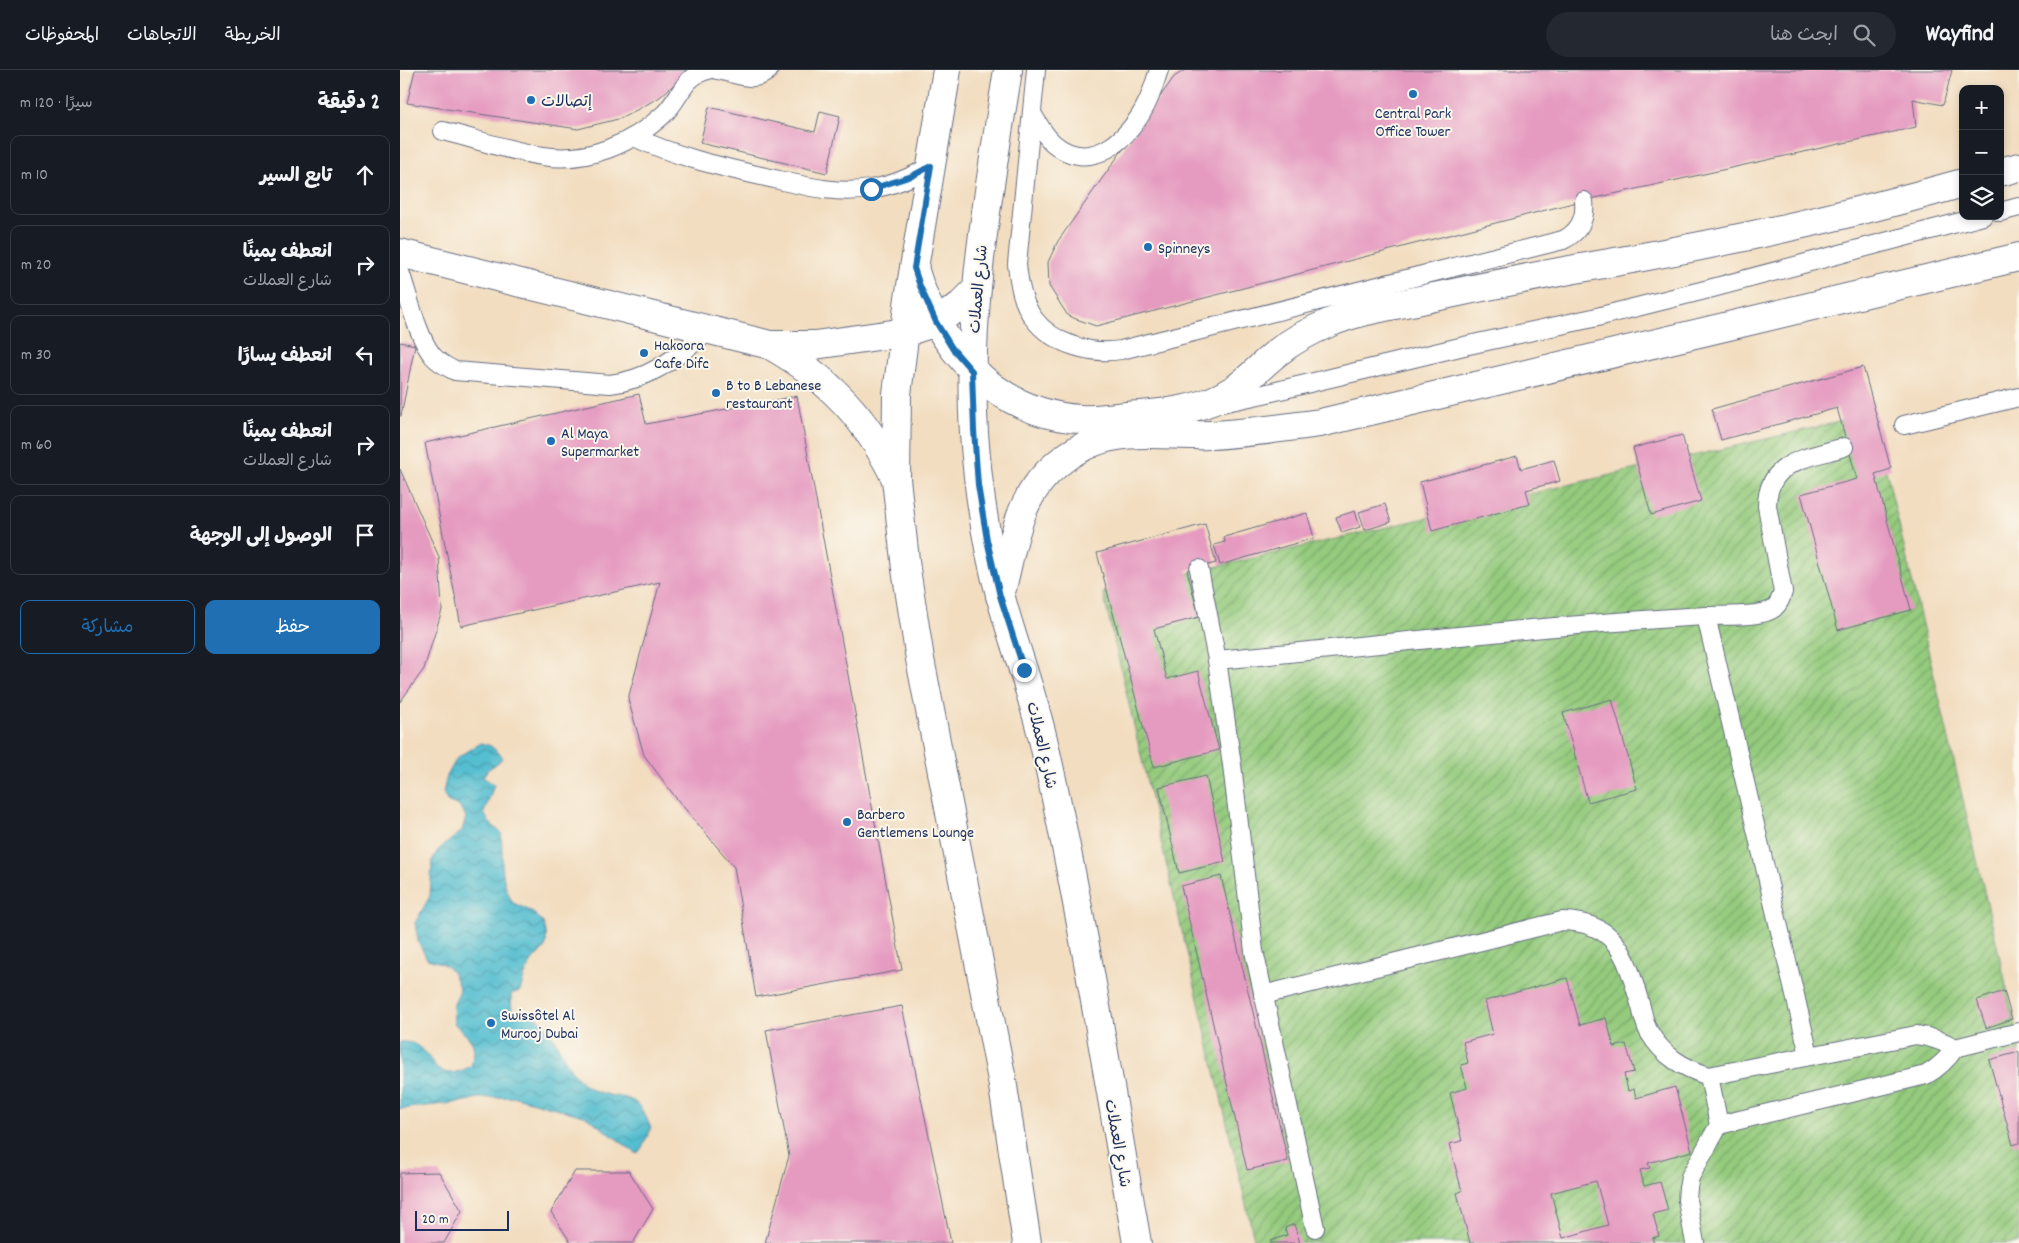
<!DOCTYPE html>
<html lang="ar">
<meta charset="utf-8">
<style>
body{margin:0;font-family:Dekko,"Playpen Sans Arabic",sans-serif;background:#242831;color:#f1f3f6;direction:rtl}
.controls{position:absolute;right:15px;top:15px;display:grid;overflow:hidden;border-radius:10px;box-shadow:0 2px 8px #0003}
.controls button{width:45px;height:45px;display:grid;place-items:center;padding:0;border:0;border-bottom:1px solid #363941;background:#171b24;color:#f1f3f6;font:25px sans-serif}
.scale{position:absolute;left:15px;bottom:12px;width:94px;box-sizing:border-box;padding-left:5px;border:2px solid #1b2f5e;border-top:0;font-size:14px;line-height:18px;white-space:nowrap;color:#1b2f5e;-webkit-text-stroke:4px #fbf7ec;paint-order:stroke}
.stop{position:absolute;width:15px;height:15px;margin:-11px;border:4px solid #1f6fb2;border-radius:50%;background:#fff}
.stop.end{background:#1f6fb2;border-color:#fff;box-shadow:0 1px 5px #0008}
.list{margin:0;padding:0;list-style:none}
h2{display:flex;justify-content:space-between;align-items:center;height:65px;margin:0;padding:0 20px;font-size:21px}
h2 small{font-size:16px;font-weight:400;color:#9ea1a6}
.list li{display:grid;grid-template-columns:32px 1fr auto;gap:15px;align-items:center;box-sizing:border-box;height:80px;margin:0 10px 10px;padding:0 10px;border:1px solid #363941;border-radius:10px}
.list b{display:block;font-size:19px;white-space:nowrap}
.list p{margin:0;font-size:16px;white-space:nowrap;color:#9ea1a6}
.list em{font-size:16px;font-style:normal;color:#9ea1a6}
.actions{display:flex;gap:10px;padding:15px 20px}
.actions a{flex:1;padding:11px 0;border:1px solid #1f6fb2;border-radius:10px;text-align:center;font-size:18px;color:#1f6fb2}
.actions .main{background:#1f6fb2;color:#fff}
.icon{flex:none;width:28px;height:28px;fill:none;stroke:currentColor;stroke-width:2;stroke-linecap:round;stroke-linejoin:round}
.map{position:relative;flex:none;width:1619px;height:1173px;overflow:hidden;direction:ltr}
header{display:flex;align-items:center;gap:30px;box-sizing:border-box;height:70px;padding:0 25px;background:#171b24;border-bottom:1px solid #363941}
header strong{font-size:24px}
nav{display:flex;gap:28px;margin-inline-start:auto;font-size:18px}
.search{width:350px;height:45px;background:#242831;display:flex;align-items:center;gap:12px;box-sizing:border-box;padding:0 18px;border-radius:28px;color:#9ea1a6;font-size:19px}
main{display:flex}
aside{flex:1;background:#171b24}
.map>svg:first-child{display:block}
.garden{fill:url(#garden-furrows);stroke:#587d6e}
.water{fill:url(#water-waves);stroke:#387697}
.building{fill:#e59ac0;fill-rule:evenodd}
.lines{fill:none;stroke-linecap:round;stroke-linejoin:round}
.service-casing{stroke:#666c80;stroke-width:20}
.minor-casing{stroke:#666c80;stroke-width:30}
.tertiary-casing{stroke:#666c80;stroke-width:30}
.service{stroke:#fff;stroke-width:18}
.minor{stroke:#fff;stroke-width:28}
.tertiary{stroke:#fff;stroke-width:28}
.route{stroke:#1f6fb2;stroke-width:6}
.poi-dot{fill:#1f6fb2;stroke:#fbf7ec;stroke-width:2}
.labels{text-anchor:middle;stroke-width:4;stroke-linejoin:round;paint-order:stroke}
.poi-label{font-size:16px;fill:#1b2f5e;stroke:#fbf7ec;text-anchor:start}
.street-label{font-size:16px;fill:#1b2f5e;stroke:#fbf7ec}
</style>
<header>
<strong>Wayfind</strong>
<div class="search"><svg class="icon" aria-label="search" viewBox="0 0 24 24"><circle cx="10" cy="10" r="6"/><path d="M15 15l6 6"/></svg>ابحث هنا</div>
<nav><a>الخريطة</a><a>الاتجاهات</a><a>المحفوظات</a></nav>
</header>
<main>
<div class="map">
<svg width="1619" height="1173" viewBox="0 0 1619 1173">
<defs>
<pattern id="garden-furrows" width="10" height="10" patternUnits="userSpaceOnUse" patternTransform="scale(1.25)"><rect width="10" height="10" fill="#94cb7d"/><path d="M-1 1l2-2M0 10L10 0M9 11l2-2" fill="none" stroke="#78a56a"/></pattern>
<pattern id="water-waves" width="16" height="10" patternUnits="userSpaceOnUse" patternTransform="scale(1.25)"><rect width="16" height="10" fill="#54bed0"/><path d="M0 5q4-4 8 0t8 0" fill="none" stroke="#459bac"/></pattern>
</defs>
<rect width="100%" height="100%" fill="#fbf7ec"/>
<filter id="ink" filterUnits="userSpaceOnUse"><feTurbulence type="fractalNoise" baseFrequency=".02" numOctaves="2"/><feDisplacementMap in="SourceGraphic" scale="10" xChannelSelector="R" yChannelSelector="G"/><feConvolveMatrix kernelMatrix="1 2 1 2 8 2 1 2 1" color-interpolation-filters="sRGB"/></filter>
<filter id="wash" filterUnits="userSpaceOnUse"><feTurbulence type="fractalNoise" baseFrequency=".0096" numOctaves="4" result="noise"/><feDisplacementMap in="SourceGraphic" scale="20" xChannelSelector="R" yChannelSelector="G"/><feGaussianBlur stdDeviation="1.12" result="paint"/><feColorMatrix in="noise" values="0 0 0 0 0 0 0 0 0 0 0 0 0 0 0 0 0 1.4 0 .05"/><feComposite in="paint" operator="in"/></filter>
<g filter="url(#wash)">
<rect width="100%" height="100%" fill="#f2ddc0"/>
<polygon class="garden" points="1473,344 1619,970 1619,1173 855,1173 703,523"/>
<path class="water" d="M81 673 91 676 103 687C96 697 88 696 83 707L94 715 84 743 89 752 101 763C104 791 98 807 113 833 137 843 151 851 145 879 129 889 125 904 120 921L111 924 112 946C117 946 126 943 131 945 153 952 161 990 176 1006 184 1015 194 1022 205 1024 214 1027 227 1026 235 1032 243 1039 247 1049 251 1058L243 1076 237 1084 187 1047 116 1027 78 1028 62 1032 0 1039V972C3 972 9 972 12 973 37 984 32 1017 71 996 79 970 69 970 54 953L53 936 60 920C51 898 51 895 27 889L18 871 15 853 30 826 32 791 38 780 62 761 66 747 59 736 47 731 43 722 47 706 57 688Z"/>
<g id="blocks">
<g class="building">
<polygon points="15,0 290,0 260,27 222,48 178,59 7,33"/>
<polygon points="785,0 1552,0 1543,35 1513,29 1516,57 1173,133 696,256 668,246 649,216 648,192 658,171 774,7"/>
<polygon points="309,37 415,62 420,41 440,46 427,103 300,73"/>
<polygon points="0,272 15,275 1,346 0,346"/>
<polygon points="1463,297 1491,399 1475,404 1511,540 1438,560 1401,424 1457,409 1437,338 1321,370 1312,339"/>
<polygon points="239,324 246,354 397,326 502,900 356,927 334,797 276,728 244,685 228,629 260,512 61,556 25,373"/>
<polygon points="1282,365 1301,431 1251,445 1233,378"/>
<polygon points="1117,386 1121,399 1154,390 1160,411 1126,420 1130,434 1032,461 1020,412"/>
<polygon points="0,399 39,487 42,540 24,599 0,632"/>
<polygon points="985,434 991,452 965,460 959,442"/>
<polygon points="955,441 960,457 942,463 936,447"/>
<polygon points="907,443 914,468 820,495 814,475 825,472 824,467"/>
<polygon points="805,454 816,493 787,500 799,547 754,559 767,609 798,601 819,680 754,697 697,483"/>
<polygon points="1212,629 1237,719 1188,732 1163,643"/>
<polygon points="806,706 825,792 779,803 759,717"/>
<polygon points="821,806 888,1091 847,1100 781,816"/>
<path d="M1167 908 1180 955 1206 948 1214 977 1226 974 1234 1002 1224 1004 1228 1021 1234 1019 1236 1028 1275 1017 1292 1081 1248 1093 1250 1098 1240 1100 1244 1116 1260 1112 1268 1140 1253 1144 1259 1166 1252 1168 1254 1173H1070L1057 1123 1062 1121 1049 1074 1062 1071 1050 1023 1067 1018 1061 995 1068 993 1063 972 1093 964 1085 931ZM1196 1111 1208 1155 1163 1168 1151 1123Z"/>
<polygon points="1604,921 1612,949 1586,958 1577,930"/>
<polygon points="502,936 551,1173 365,1173 389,1086 366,960"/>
<polygon points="1619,982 1619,1073 1613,1075 1589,990"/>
<polygon points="175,1101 229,1101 253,1139 233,1173 171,1173 151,1142"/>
<polygon points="39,1102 62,1141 44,1173 0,1173 0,1103"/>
<polygon points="894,1154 900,1173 871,1173 870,1171 887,1165 885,1158"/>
</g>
</g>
</g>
<g filter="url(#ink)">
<use href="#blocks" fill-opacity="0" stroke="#666c80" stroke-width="1"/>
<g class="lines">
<g class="service-casing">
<g id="service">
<path d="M317 0C334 2 354 15 369 0"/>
<path d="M636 0 617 194C619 213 622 233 634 249 653 274 691 285 721 280L1163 170C1179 162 1186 149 1184 131"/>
<path d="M633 45C639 55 644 65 653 73 691 106 731 67 747 33 752 23 755 11 759 0"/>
<path d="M43 61C76 69 109 81 143 86 187 93 232 74 264 44 281 28 283 5 309 0"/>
<path d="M234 67C275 86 317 96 361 106 398 114 433 125 470 119 492 116 512 107 531 96"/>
<polyline points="1600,142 1619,137"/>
<path d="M0 202C8 224 18 269 33 286 39 293 47 297 55 301L210 314C253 309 277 286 310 260"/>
<polyline points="822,333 868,323 1064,276 1193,248 1305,220 1583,146"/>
<polyline points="1504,355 1619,327"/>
<polyline points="799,499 817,590 832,695 854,881 915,1158"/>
<polyline points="1306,546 1409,985"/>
<path d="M817 590C980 575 1143 555 1307 546 1323 545 1362 548 1374 538 1379 534 1381 528 1383 522L1367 436C1367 390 1409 388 1444 377"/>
<path d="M863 925 1162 851C1220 852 1227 890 1241 937 1243 945 1245 955 1249 962 1263 986 1283 998 1309 1006L1516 965C1531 967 1542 970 1555 978"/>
<path d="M1319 1055 1526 1005C1538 998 1547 990 1555 978L1619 962"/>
<polyline points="1295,1173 1287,1130 1288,1118 1290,1107 1319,1055 1309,1006"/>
</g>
</g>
<g class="minor-casing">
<g id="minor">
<polyline points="1600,102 1619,97"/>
<path d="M514 198C537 276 594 343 680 349 695 350 711 348 727 346 764 343 801 341 833 320 850 309 862 294 878 282 893 270 910 261 929 253 959 240 993 236 1025 229 1094 214 1162 201 1232 189 1343 169 1454 144 1563 113"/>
<path d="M600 526C608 497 612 465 624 438 641 399 681 369 724 365 752 362 782 366 811 365 848 363 884 358 920 353L1619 187"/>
</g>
</g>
<g class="tertiary-casing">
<g id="tertiary">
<polyline points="547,0 509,228 497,324 496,409 506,499 520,589 602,1010 627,1173"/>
<path d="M608 0C589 121 566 240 574 363 578 419 586 475 601 528 615 579 634 627 645 678 682 842 708 1008 737 1173"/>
<polyline points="0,183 370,275 415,275 506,262 536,252 561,235 576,220"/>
<path d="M370 275C428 308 465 346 495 407"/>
</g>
</g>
<use href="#service" class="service"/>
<use href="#minor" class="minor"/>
<use href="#tertiary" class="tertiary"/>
</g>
</g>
<g class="lines" filter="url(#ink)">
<polyline class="route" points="471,119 512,106 531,96 514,198 520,216 536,252 552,278 572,301 574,360 578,415 587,470 600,526 624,600"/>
</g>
<g class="poi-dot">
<circle cx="1013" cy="24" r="5"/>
<circle cx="131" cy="30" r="5"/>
<circle cx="748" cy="177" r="5"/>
<circle cx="244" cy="283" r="5"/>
<circle cx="316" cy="323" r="5"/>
<circle cx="151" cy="371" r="5"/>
<circle cx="447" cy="752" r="5"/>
<circle cx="91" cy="953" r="5"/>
</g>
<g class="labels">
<g class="poi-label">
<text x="141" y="36">إتصالات</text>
<text x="1013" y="48" text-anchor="middle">Central Park<tspan x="1013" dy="18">Office Tower</tspan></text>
<text x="758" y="183">Spinneys</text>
<text x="254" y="280">Hakoora<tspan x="254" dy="18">Cafe Difc</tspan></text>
<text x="326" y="320">B to B Lebanese<tspan x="326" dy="18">restaurant</tspan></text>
<text x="161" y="368">Al Maya<tspan x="161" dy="18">Supermarket</tspan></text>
<text x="457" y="749">Barbero<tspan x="457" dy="18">Gentlemens Lounge</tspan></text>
<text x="101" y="950">Swissôtel Al<tspan x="101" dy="18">Murooj Dubai</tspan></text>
</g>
<g class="street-label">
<text transform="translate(577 219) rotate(-85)" y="6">شارع العملات</text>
<text transform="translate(643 675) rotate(77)" y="6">شارع العملات</text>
<text transform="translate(719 1073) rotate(80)" y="6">شارع العملات</text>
</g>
</g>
</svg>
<div class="controls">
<button>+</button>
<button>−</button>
<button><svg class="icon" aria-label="layers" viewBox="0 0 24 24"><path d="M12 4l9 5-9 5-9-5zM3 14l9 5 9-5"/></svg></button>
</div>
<div class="scale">20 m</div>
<div class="stop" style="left:471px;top:119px"></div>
<div class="stop end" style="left:624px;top:600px"></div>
</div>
<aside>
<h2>2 دقيقة<small>سيرًا · 120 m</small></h2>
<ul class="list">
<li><svg class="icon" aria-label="ahead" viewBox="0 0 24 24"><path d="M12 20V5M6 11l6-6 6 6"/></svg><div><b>تابع السير</b></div><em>10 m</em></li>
<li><svg class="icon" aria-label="right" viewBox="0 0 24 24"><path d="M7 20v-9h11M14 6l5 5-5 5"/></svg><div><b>انعطف يمينًا</b><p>شارع العملات</p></div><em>20 m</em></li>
<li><svg class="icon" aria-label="left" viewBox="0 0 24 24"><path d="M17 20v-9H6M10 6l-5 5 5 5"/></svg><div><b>انعطف يسارًا</b></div><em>30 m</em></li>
<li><svg class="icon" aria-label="right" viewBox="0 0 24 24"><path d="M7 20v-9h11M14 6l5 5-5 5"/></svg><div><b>انعطف يمينًا</b><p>شارع العملات</p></div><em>60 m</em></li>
<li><svg class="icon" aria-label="arrive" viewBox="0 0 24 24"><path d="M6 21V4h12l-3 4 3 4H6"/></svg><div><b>الوصول إلى الوجهة</b></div></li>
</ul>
<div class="actions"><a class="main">حفظ</a><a>مشاركة</a></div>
</aside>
</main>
